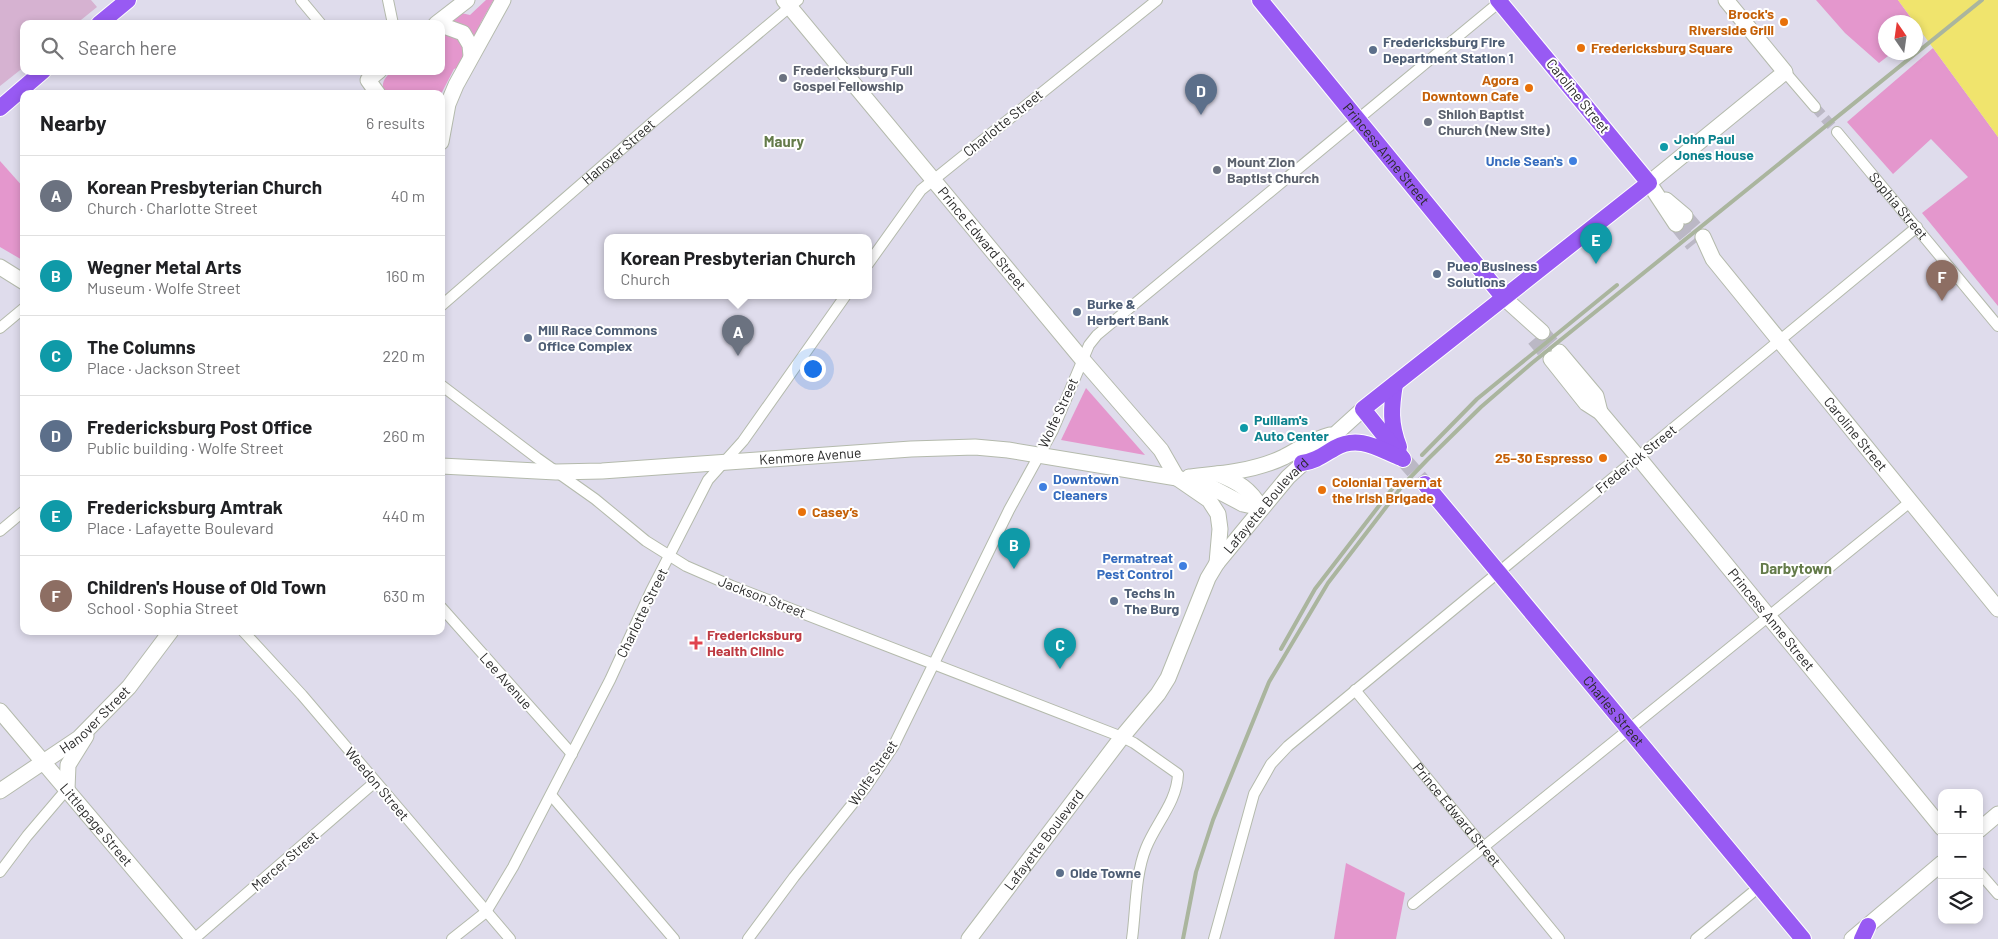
<!DOCTYPE html>
<meta charset="utf-8">
<style>
body{margin:0;font-family:Barlow,sans-serif;background:#f2f2f2;color:#202124}
.controls{position:absolute;right:15px;bottom:15px;display:grid;overflow:hidden;border-radius:10px;box-shadow:0 2px 8px #0003}
.controls button{width:45px;height:45px;display:grid;place-items:center;padding:0;border:0;border-bottom:1px solid #e0e0e0;background:#fff;color:#202124;font:25px sans-serif}
.compass{position:absolute;left:1878px;top:15px;width:45px;height:45px;border-radius:50%;background:#fff;box-shadow:0 2px 8px #0003;rotate:347deg}
.you{position:absolute;left:812px;top:368px;width:18px;height:18px;margin:-12px;border:4px solid #fff;border-radius:50%;background:#1a73e8;box-shadow:0 0 0 8px #1a73e833}
.badge{display:grid;place-items:center;width:32px;height:32px;border-radius:50%;background:#0f766e;color:#fff;font-size:16px;font-weight:700}
.pin{position:absolute;translate:-50% -41px;filter:drop-shadow(0 1px 2px #0008)}
.pin::after{content:'';position:absolute;top:26px;width:18px;height:15px;background:inherit;clip-path:polygon(0 0,100% 0,50% 100%)}
.popup{position:absolute;left:604px;top:234px;width:268px;height:65px;box-sizing:border-box;display:grid;place-content:center;border-radius:10px;background:#fff;filter:drop-shadow(0 1px 4px #0005);font-size:16px;white-space:nowrap;color:#757577}
.popup b{font-size:19px;color:#202124}
.popup::after{content:'';position:absolute;left:50%;top:100%;margin-left:-10px;border:10px solid transparent;border-top-color:#fff}
.list{margin:0;padding:0;list-style:none}
h2{display:flex;justify-content:space-between;align-items:center;height:65px;margin:0;padding:0 20px;font-size:21px}
h2 small{font-size:16px;font-weight:400;color:#757577}
.list li{display:grid;grid-template-columns:32px 1fr auto;gap:15px;align-items:center;box-sizing:border-box;height:80px;padding:0 20px;border-top:1px solid #e0e0e0}
.list b{display:block;font-size:19px;white-space:nowrap}
.list p{margin:0;font-size:16px;white-space:nowrap;color:#757577}
.list em{font-size:16px;font-style:normal;color:#757577}
.icon{flex:none;width:28px;height:28px;fill:none;stroke:currentColor;stroke-width:2;stroke-linecap:round;stroke-linejoin:round}
.map{position:relative;flex:none;width:1998px;height:939px;overflow:hidden}
.search{position:absolute;background:#fff;box-shadow:0 2px 8px #0003;left:20px;top:20px;width:425px;height:55px;display:flex;align-items:center;gap:12px;box-sizing:border-box;padding:0 18px;border-radius:10px;color:#757577;font-size:19px}
.panel{position:absolute;background:#fff;box-shadow:0 2px 8px #0003;left:20px;top:90px;width:425px;height:545px;border-radius:10px}
.map>svg:first-child{display:block}
.green{fill:#e497cd}
.cemetery{fill:#d6b2d1}
.water{fill:#f0e46d}
.lines{fill:none;stroke-linecap:round;stroke-linejoin:round}
.street-tunnel{stroke:#bbb8c5;stroke-width:10;stroke-dasharray:10 5;stroke-linecap:butt}
.secondary-tunnel{stroke:#bbb8c5;stroke-width:15;stroke-dasharray:15 8;stroke-linecap:butt}
.primary-tunnel{stroke:#bbb8c5;stroke-width:16;stroke-dasharray:16 8;stroke-linecap:butt}
.street-casing{stroke:#b4baac;stroke-width:12}
.secondary-casing{stroke:#b4baac;stroke-width:17}
.primary-casing{stroke:#fff;stroke-width:18}
.street{stroke:#fff;stroke-width:10}
.secondary{stroke:#fff;stroke-width:15}
.primary{stroke:#985af3;stroke-width:16}
.rail{stroke:#aab59e;stroke-width:4}
.food-dot{fill:#e8710a;stroke:#fff;stroke-width:2}
.service-dot{fill:#5c6f8a;stroke:#fff;stroke-width:2}
.worship-dot{fill:#6b7280;stroke:#fff;stroke-width:2}
.culture-dot{fill:#0f9aa8;stroke:#fff;stroke-width:2}
.shop-dot{fill:#3f7fe0;stroke:#fff;stroke-width:2}
.health-dot{fill:#e0444e;stroke:#fff;stroke-width:2}
.labels{text-anchor:middle;stroke-width:4;stroke-linejoin:round;paint-order:stroke}
.food-label{font-size:14px;font-weight:bold;fill:#c56008;stroke:#fff;text-anchor:end}
.service-label{font-size:14px;font-weight:bold;fill:#4e5e75;stroke:#fff;text-anchor:start}
.worship-label{font-size:14px;font-weight:bold;fill:#5b616d;stroke:#fff;text-anchor:start}
.street-label{font-size:14px;fill:#2a2a2a;stroke:#fff}
.culture-label{font-size:14px;font-weight:bold;fill:#0d838f;stroke:#fff;text-anchor:start}
.shop-label{font-size:14px;font-weight:bold;fill:#366cbe;stroke:#fff;text-anchor:end}
.health-label{font-size:14px;font-weight:bold;fill:#be3a42;stroke:#fff;text-anchor:start}
.neighbourhood-label{font-size:15px;font-weight:bold;fill:#647b4a;stroke:#fff}
</style>
<div class="map">
<svg width="1998" height="939" viewBox="0 0 1998 939">
<rect width="100%" height="100%" fill="#dfdcec"/>
<g class="green">
<polygon points="486,0 496,0 493,1 480,24 482,28 475,39 452,21 461,13 470,15"/>
<polygon points="1816,0 1898,0 1914,22 1886,22 1886,52 1892,53 1879,63 1845,33"/>
<path d="M441 32 461 37 466 51 460 67 454 69 441 94H385C380 84 384 78 392 71H441Z"/>
<polygon points="1933,48 1998,137 1998,306 1922,213 1968,177 1931,139 1893,174 1847,122"/>
<polygon points="0,161 24,188 24,261 0,247"/>
<polygon points="1086,388 1145,455 1061,440"/>
<polygon points="1346,863 1405,893 1396,939 1334,939"/>
</g>
<polygon class="cemetery" points="0,0 91,0 97,7 76,24 24,24 24,67 0,86"/>
<polygon class="water" points="1898,0 1998,0 1998,137"/>
<g class="lines">
<polyline class="street-tunnel" points="1815,107 1837,132"/>
<g class="secondary-tunnel">
<polyline points="1685,216 1703,237"/>
<polyline points="1676,224 1693,245"/>
<polyline points="1542,332 1559,352"/>
<polyline points="1534,339 1551,359"/>
</g>
<polyline class="primary-tunnel" points="1403,459 1425,484"/>
<g class="street-casing">
<g id="street">
<polyline points="301,0 321,24"/>
<polyline points="388,0 393,24"/>
<polyline points="1785,72 1815,107"/>
<path id="s1" d="M1837 132 1998 326"/>
<polyline points="868,264 921,190 1157,0"/>
<path id="s2" d="M441 306 654 121 798 0"/>
<polyline points="0,328 24,308"/>
<path d="M441 385 537 458 595 499 646 541 686 566 732 586 1122 737 1134 743 1178 774C1177 802 1156 823 1146 848 1135 875 1136 910 1132 939"/>
<polyline points="0,531 24,511"/>
<polyline points="441,607 572,754"/>
<polyline points="243,631 302,695 510,939"/>
<path id="s3" d="M1355 690 1559 939"/>
<polyline points="551,795 674,939"/>
<polyline points="0,872 27,836 67,789"/>
<polyline points="1979,872 1998,894"/>
<polyline points="1413,904 1910,502"/>
<polyline points="194,939 375,782"/>
<polyline points="452,939 486,912 513,867 610,680 651,591 708,480 743,441 846,295"/>
<polyline points="748,939 794,877 866,787 893,747 1009,510 1053,430 1089,345 1097,335 1502,0"/>
<polyline points="1214,939 1254,794 1271,764 1288,746 1917,227"/>
<polyline points="1696,939 1759,887"/>
</g>
</g>
<g class="secondary-casing">
<g id="secondary">
<path id="s4" d="M784 0 1082 359 1161 450 1177 478 1209 500 1218 514 1220 529 1217 563"/>
<polyline points="436,24 467,0"/>
<polyline points="441,25 463,33 470,45 471,56"/>
<polyline points="378,94 368,80 379,71"/>
<polyline points="441,142 448,104 456,85 503,0"/>
<polyline points="1666,200 1685,216"/>
<polyline points="1676,224 1649,183 1785,72 1726,0"/>
<path id="s5" d="M1703 237 1713 259 1998 609"/>
<polyline points="0,267 24,282"/>
<polyline points="1503,297 1542,332"/>
<polyline points="1559,352 1596,396 1600,412"/>
<path id="s6" d="M1551 359 1586 403 1600 412 1638 457 1942 828"/>
<path id="s7" d="M441 466 556 472 602 471 911 449 975 447 1008 450 1177 478 1209 486 1243 504 1261 508"/>
<path d="M1218 474C1238 482 1250 489 1261 508"/>
<path d="M1189 477C1221 474 1255 471 1284 457 1301 448 1311 440 1330 435"/>
<path id="s8" d="M0 711 193 939"/>
<polyline points="67,789 68,765 86,736"/>
<path id="s9" d="M0 791 79 738 129 687 171 631"/>
<polyline points="1979,830 1998,814"/>
<path id="s10" d="M969 939 1122 737 1158 694 1168 678 1208 578 1217 563 1288 477 1363 409"/>
<polyline points="1852,939 1942,863"/>
</g>
</g>
<g class="primary-casing">
<g id="primary">
<path id="s11" d="M1260 0 1503 297"/>
<polyline points="99,24 128,0"/>
<polyline points="0,108 43,71"/>
<path d="M1395 384C1391 408 1390 424 1399 447"/>
<polyline points="1403,459 1363,409 1649,183 1498,0"/>
<path d="M1302 463C1316 461 1323 455 1335 448 1358 435 1377 448 1399 457"/>
<path id="s12" d="M1425 484 1803 939"/>
<polyline points="1862,939 1868,926"/>
</g>
</g>
<use href="#street" class="street"/>
<use href="#secondary" class="secondary"/>
<use href="#primary" class="primary"/>
<g class="rail">
<polyline points="1422,455 1477,399 1617,285"/>
<polyline points="1281,649 1315,589 1392,489"/>
<polyline points="1183,939 1196,872 1213,820 1269,682 1328,583 1403,485 1428,459 1481,407 1532,363 1982,0"/>
</g>
</g>
<g class="food-dot">
<circle cx="1784" cy="22" r="5"/>
<circle cx="1581" cy="48" r="5"/>
<circle cx="1529" cy="88" r="5"/>
<circle cx="1603" cy="458" r="5"/>
<circle cx="1322" cy="490" r="5"/>
<circle cx="802" cy="512" r="5"/>
</g>
<g class="service-dot">
<circle cx="1373" cy="50" r="5"/>
<circle cx="1437" cy="274" r="5"/>
<circle cx="1077" cy="312" r="5"/>
<circle cx="528" cy="338" r="5"/>
<circle cx="1114" cy="601" r="5"/>
<circle cx="1060" cy="873" r="5"/>
</g>
<g class="worship-dot">
<circle cx="783" cy="78" r="5"/>
<circle cx="1428" cy="122" r="5"/>
<circle cx="1217" cy="170" r="5"/>
</g>
<g class="culture-dot">
<circle cx="1664" cy="147" r="5"/>
<circle cx="1244" cy="428" r="5"/>
</g>
<g class="shop-dot">
<circle cx="1573" cy="161" r="5"/>
<circle cx="1043" cy="487" r="5"/>
<circle cx="1183" cy="566" r="5"/>
</g>
<path class="health-dot" d="M693.5 635.5h5v5h5v5h-5v5h-5v-5h-5v-5h5z"/>
<g class="labels">
<g class="food-label">
<text x="1774" y="19">Brock's<tspan x="1774" dy="16">Riverside Grill</tspan></text>
<text x="1591" y="53" text-anchor="start">Fredericksburg Square</text>
<text x="1519" y="85">Agora<tspan x="1519" dy="16">Downtown Cafe</tspan></text>
<text x="1593" y="463">25–30 Espresso</text>
<text x="1332" y="487" text-anchor="start">Colonial Tavern at<tspan x="1332" dy="16">the Irish Brigade</tspan></text>
<text x="812" y="517" text-anchor="start">Casey’s</text>
</g>
<g class="service-label">
<text x="1383" y="47">Fredericksburg Fire<tspan x="1383" dy="16">Department Station 1</tspan></text>
<text x="1447" y="271">Pueo Business<tspan x="1447" dy="16">Solutions</tspan></text>
<text x="1087" y="309">Burke &amp;<tspan x="1087" dy="16">Herbert Bank</tspan></text>
<text x="538" y="335">Mill Race Commons<tspan x="538" dy="16">Office Complex</tspan></text>
<text x="1124" y="598">Techs In<tspan x="1124" dy="16">The Burg</tspan></text>
<text x="1070" y="878">Olde Towne</text>
</g>
<g class="worship-label">
<text x="793" y="75">Fredericksburg Full<tspan x="793" dy="16">Gospel Fellowship</tspan></text>
<text x="1438" y="119">Shiloh Baptist<tspan x="1438" dy="16">Church (New Site)</tspan></text>
<text x="1227" y="167">Mount Zion<tspan x="1227" dy="16">Baptist Church</tspan></text>
</g>
<g class="street-label">
<text transform="translate(1578 96) rotate(51)" y="5">Caroline Street</text>
<text transform="translate(1003 123) rotate(-39)" y="5">Charlotte Street</text>
<text dy="5" stroke="none"><textPath href="#s2" startOffset="235">Hanover Street</textPath></text>
<text dy="5" stroke="none"><textPath href="#s11" startOffset="199">Princess Anne Street</textPath></text>
<text dy="5" stroke="none"><textPath href="#s1" startOffset="96">Sophia Street</textPath></text>
<text dy="5" stroke="none"><textPath href="#s4" startOffset="310">Prince Edward Street</textPath></text>
<text transform="translate(1058 413) rotate(-65)" y="5">Wolfe Street</text>
<text dy="5" stroke="none"><textPath href="#s5" startOffset="250">Caroline Street</textPath></text>
<text dy="5" stroke="none"><textPath href="#s7" startOffset="370">Kenmore Avenue</textPath></text>
<text transform="translate(1636 459) rotate(-39)" y="5">Frederick Street</text>
<text dy="5" stroke="none"><textPath href="#s10" startOffset="529">Lafayette Boulevard</textPath></text>
<text transform="translate(762 597) rotate(21)" y="5">Jackson Street</text>
<text transform="translate(642 613) rotate(-64)" y="5">Charlotte Street</text>
<text dy="5" stroke="none"><textPath href="#s6" startOffset="342">Princess Anne Street</textPath></text>
<text transform="translate(506 681) rotate(48)" y="5">Lee Avenue</text>
<text dy="5" stroke="none"><textPath href="#s12" startOffset="295">Charles Street</textPath></text>
<text dy="5" stroke="none"><textPath href="#s9" startOffset="119">Hanover Street</textPath></text>
<text transform="translate(873 773) rotate(-56)" y="5">Wolfe Street</text>
<text transform="translate(377 784) rotate(50)" y="5">Weedon Street</text>
<text dy="5" stroke="none"><textPath href="#s3" startOffset="161">Prince Edward Street</textPath></text>
<text dy="5" stroke="none"><textPath href="#s8" startOffset="149">Littlepage Street</textPath></text>
<text dy="5" stroke="none"><textPath href="#s10" startOffset="124">Lafayette Boulevard</textPath></text>
<text transform="translate(285 861) rotate(-41)" y="5">Mercer Street</text>
</g>
<g class="culture-label">
<text x="1674" y="144">John Paul<tspan x="1674" dy="16">Jones House</tspan></text>
<text x="1254" y="425">Pulliam's<tspan x="1254" dy="16">Auto Center</tspan></text>
</g>
<g class="shop-label">
<text x="1563" y="166">Uncle Sean's</text>
<text x="1053" y="484" text-anchor="start">Downtown<tspan x="1053" dy="16">Cleaners</tspan></text>
<text x="1173" y="563">Permatreat<tspan x="1173" dy="16">Pest Control</tspan></text>
</g>
<g class="health-label">
<text x="707" y="640">Fredericksburg<tspan x="707" dy="16">Health Clinic</tspan></text>
</g>
<g class="neighbourhood-label">
<text x="784" y="147">Maury</text>
<text x="1796" y="574">Darbytown</text>
</g>
</g>
</svg>
<div class="controls">
<button>+</button>
<button>−</button>
<button><svg class="icon" aria-label="layers" viewBox="0 0 24 24"><path d="M12 4l9 5-9 5-9-5zM3 14l9 5 9-5"/></svg></button>
</div>
<svg class="compass" viewBox="-18 -18 36 36"><path d="M0-13l5 13h-10z" fill="#e53935"/><path d="M0 13l5-13h-10z" fill="#757577"/></svg>
<div class="you"></div>
<div class="pin badge" style="left:738px;top:356px;background:#6b7280">A</div>
<div class="popup"><b>Korean Presbyterian Church</b>Church</div>
<div class="pin badge" style="left:1014px;top:569px;background:#0f9aa8">B</div>
<div class="pin badge" style="left:1060px;top:669px;background:#0f9aa8">C</div>
<div class="pin badge" style="left:1201px;top:115px;background:#5c6f8a">D</div>
<div class="pin badge" style="left:1596px;top:264px;background:#0f9aa8">E</div>
<div class="pin badge" style="left:1942px;top:301px;background:#8d6e63">F</div>
<div class="search"><svg class="icon" aria-label="search" viewBox="0 0 24 24"><circle cx="10" cy="10" r="6"/><path d="M15 15l6 6"/></svg>Search here</div>
<section class="panel">
<h2>Nearby<small>6 results</small></h2>
<ul class="list">
<li><span class="badge" style="background:#6b7280">A</span><div><b>Korean Presbyterian Church</b><p>Church · Charlotte Street</p></div><em>40 m</em></li>
<li><span class="badge" style="background:#0f9aa8">B</span><div><b>Wegner Metal Arts</b><p>Museum · Wolfe Street</p></div><em>160 m</em></li>
<li><span class="badge" style="background:#0f9aa8">C</span><div><b>The Columns</b><p>Place · Jackson Street</p></div><em>220 m</em></li>
<li><span class="badge" style="background:#5c6f8a">D</span><div><b>Fredericksburg Post Office</b><p>Public building · Wolfe Street</p></div><em>260 m</em></li>
<li><span class="badge" style="background:#0f9aa8">E</span><div><b>Fredericksburg Amtrak</b><p>Place · Lafayette Boulevard</p></div><em>440 m</em></li>
<li><span class="badge" style="background:#8d6e63">F</span><div><b>Children's House of Old Town</b><p>School · Sophia Street</p></div><em>630 m</em></li>
</ul>
</section>
</div>
